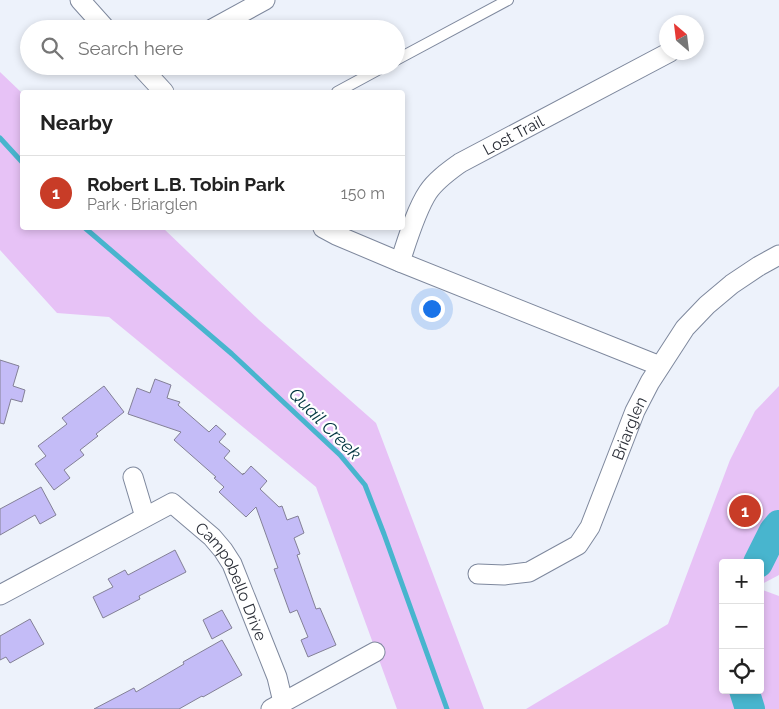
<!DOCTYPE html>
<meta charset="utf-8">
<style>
body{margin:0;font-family:Raleway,sans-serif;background:#f6f6f6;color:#222}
.controls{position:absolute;right:15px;bottom:15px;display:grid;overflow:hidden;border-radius:5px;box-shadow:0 2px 8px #0003}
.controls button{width:45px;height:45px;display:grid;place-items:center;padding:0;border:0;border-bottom:1px solid #e0e0e0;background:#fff;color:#222;font:25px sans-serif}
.compass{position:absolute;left:659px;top:15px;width:45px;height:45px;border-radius:50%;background:#fff;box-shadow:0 2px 8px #0003;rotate:332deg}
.you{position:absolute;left:431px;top:308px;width:18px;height:18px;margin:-12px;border:4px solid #fff;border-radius:50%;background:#1a73e8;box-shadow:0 0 0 8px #1a73e833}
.badge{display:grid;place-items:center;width:32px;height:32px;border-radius:50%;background:#c83c27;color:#fff;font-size:16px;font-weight:700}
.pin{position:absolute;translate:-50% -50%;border:2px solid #fff;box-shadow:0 1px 5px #0006}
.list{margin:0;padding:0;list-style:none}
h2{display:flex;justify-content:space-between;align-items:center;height:65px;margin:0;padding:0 20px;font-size:21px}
h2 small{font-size:16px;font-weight:400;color:#767676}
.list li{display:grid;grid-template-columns:32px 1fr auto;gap:15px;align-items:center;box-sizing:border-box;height:75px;padding:0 20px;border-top:1px solid #e0e0e0}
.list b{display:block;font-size:19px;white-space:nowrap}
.list p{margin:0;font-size:16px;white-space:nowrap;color:#767676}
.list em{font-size:16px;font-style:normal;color:#767676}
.icon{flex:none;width:28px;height:28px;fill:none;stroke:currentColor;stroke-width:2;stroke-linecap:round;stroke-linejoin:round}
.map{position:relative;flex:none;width:779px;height:709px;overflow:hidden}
.search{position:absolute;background:#fff;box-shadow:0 2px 8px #0003;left:20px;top:20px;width:385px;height:55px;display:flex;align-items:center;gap:12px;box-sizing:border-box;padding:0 18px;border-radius:28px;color:#767676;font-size:19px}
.panel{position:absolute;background:#fff;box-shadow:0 2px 8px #0003;left:20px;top:90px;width:385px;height:140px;border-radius:5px}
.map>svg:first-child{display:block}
.green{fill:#e7c2f6}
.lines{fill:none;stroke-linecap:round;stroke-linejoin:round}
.stream{stroke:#48b5ce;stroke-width:5}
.river{stroke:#48b5ce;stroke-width:30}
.building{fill:#c4bcf7;stroke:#838096}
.service-casing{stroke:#7e889d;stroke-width:12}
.minor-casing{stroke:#7e889d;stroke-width:21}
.service{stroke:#fff;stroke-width:10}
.minor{stroke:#fff;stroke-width:19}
.labels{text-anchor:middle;stroke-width:4.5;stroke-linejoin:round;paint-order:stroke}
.street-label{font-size:16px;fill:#2a2e37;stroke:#fff}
.water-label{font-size:18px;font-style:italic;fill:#013540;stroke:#fff}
</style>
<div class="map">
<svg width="779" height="709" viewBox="0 0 779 709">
<rect width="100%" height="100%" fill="#edf2fb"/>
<g class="green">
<polygon points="0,72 22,93 22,228 163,228 259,320 376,423 484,709 397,709 316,487 109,317 57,313 0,250"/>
<polygon points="779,386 779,575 760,585 760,563 723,563 723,690 760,690 760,589 779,596 779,709 526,709 668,624 730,460 755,411"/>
</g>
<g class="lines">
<g class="stream">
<polyline points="0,138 22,162"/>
<polyline points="85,228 232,354 340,455 365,485 384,534 447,709"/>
</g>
<g class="river">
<polyline points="758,563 774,531 779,525"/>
<polyline points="744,690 750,709"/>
</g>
</g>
<g class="building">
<polygon points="0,360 19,366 13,386 25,390 22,402 11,399 4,424 0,423"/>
<polygon points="155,379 171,385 167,398 180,402 178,405 209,432 216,425 226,434 219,442 230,451 224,458 243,475 243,473 244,474 251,466 267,481 260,489 279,507 282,506 287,520 298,516 304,533 294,538 300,554 297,555 316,609 320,608 336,645 308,657 301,640 308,637 297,610 290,613 274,569 278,568 256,507 246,517 219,492 224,487 214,478 216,477 174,440 181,432 128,414 137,388 150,393"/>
<polygon points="104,386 124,412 96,434 98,436 80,450 84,455 64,470 70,478 54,490 35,464 46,456 38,446 67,424 62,418"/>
<polygon points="41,487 56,515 40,524 35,515 0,535 0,509"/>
<polygon points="175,550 186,572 139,596 140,599 103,618 93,597 113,587 108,579 125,570 128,575"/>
<polygon points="222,610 232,628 212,639 203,620"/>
<polygon points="30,619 44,644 10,663 6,657 0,660 0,636"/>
<polygon points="222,640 242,675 203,697 202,696 179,709 94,709 134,688 136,692 184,664 183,662"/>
</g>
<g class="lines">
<g class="service-casing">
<g id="service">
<polyline points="396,60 508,0"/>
<polyline points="337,92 385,66"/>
</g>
</g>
<g class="minor-casing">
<g id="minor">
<polyline points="80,0 106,29"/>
<polyline points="212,29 265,0"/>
<polyline points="140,66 164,92"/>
<polyline points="323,228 336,235 400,262 660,366"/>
<path id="s1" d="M400 262C407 241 416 210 428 192 436 180 449 171 460 163L670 52"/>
<polyline points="133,477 145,517"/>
<path id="s2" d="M478 574 504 575 529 572 578 545 590 527 635 411 650 382 685 328 707 305 732 284 759 266 779 255"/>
<path id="s3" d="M0 595 172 503 212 537 223 550 232 564 277 677 283 702"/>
<polyline points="271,709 375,652"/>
</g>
</g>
<use href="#service" class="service"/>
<use href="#minor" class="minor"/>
</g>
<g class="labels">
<g class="street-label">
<text dy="6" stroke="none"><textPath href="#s1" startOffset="179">Lost Trail</textPath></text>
<text dy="6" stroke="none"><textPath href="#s2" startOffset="235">Briarglen</textPath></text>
<text dy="6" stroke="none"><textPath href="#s3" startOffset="296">Campobello Drive</textPath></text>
</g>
<g class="water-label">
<text transform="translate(325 424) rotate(45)" y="6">Quail Creek</text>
</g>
</g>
</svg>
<div class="controls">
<button>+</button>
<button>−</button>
<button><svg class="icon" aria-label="locate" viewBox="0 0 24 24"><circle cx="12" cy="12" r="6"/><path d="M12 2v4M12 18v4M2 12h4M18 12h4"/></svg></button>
</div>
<svg class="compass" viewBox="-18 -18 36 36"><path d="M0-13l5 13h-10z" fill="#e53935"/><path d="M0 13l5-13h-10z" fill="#767676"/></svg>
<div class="you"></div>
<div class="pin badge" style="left:745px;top:511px">1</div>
<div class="search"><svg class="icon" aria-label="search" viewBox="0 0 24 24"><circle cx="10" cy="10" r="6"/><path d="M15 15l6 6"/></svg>Search here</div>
<section class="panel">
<h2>Nearby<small></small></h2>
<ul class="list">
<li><span class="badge">1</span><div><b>Robert L.B. Tobin Park</b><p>Park · Briarglen</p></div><em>150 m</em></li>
</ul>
</section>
</div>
